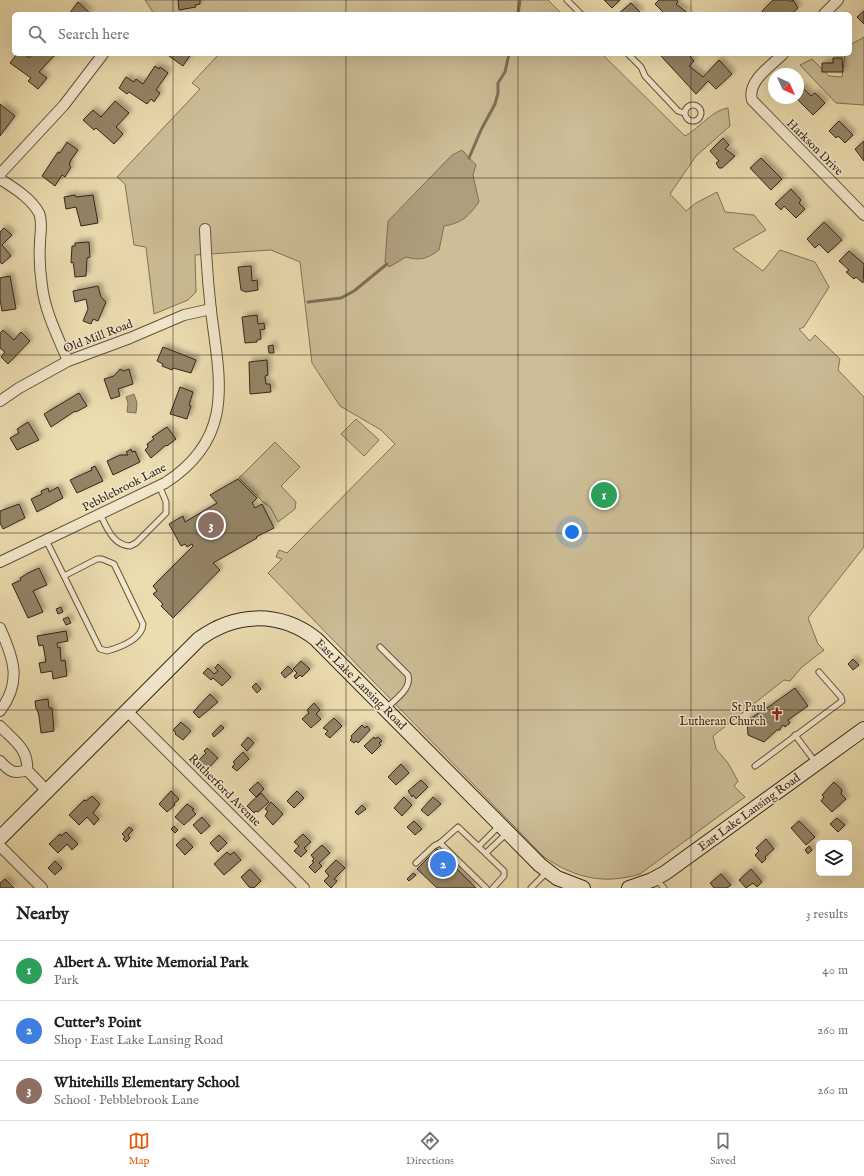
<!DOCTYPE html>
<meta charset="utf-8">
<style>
body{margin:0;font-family:"IM FELL English",serif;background:#f6f6f6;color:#202124}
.controls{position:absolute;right:12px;bottom:12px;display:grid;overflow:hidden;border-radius:6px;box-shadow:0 4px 16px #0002}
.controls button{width:36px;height:36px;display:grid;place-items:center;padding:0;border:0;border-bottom:1px solid #e0e0e0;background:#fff;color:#202124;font:20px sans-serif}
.compass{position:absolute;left:768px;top:68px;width:36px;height:36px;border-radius:50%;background:#fff;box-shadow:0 4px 16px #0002;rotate:135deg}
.you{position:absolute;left:572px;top:532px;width:14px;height:14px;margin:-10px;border:3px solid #fff;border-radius:50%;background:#1a73e8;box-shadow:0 0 0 6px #1a73e833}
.badge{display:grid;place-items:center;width:26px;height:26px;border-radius:50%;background:#ea580c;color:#fff;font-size:13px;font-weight:700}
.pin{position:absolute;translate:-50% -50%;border:2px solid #fff;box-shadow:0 1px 4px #0006}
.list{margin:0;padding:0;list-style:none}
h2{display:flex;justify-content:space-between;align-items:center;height:52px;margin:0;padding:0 16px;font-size:17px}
h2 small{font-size:13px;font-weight:400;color:#757577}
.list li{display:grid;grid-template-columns:26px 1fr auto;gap:12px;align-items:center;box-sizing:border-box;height:60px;padding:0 16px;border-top:1px solid #e0e0e0}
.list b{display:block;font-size:15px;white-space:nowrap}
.list p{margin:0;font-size:13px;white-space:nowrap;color:#757577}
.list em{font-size:13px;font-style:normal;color:#757577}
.icon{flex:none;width:22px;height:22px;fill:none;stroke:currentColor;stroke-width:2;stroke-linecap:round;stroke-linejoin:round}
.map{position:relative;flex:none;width:864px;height:888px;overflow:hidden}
.search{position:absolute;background:#fff;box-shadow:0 4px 16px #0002;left:12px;right:12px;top:12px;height:44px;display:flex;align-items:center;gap:10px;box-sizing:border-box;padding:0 14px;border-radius:6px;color:#757577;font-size:15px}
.sheet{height:232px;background:#fff}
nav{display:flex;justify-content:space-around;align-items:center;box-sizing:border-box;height:56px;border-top:1px solid #e0e0e0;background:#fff;font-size:11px;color:#757577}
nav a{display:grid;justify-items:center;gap:2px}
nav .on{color:#ea580c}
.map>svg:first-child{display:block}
.green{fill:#cdbe97;stroke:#817259}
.water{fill:#ae9e7d;stroke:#7e6e56}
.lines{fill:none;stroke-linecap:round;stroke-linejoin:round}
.stream{stroke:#7e6e56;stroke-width:3}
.building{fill:#948568;stroke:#35251b;filter:url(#shadow)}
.service-casing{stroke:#635340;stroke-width:7}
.minor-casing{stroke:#635340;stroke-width:12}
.secondary-casing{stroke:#35251b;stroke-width:16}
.service{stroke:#f3e9cc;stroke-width:5}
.minor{stroke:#f3e9cc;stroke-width:10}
.secondary{stroke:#f3e9cc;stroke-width:14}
.grid{fill:none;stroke:#35251b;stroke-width:1;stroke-opacity:0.55}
.labels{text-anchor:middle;stroke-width:3;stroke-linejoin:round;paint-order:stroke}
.street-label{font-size:12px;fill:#35251b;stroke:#f3e9cc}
.poi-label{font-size:12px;fill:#35251b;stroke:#f3e9cc;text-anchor:end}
</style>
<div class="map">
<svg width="864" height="888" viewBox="0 0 864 888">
<defs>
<filter id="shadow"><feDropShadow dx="3.5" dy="-3.5" stdDeviation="2" flood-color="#0004"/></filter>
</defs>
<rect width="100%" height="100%" fill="#ecddb0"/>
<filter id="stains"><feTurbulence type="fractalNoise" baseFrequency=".005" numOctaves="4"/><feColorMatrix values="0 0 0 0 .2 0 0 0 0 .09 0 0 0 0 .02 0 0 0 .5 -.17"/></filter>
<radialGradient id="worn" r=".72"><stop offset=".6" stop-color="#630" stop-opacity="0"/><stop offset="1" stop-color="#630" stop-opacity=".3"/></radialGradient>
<g class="green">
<polygon points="145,0 548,0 562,14 154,14"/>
<polygon points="864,37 864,105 836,103 800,65 812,59 829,76 842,77 845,54 850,54 850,45"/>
<path d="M219 54H602L685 136C700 128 712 110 728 108L730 126 696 156 670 194 686 211 696 203 717 192 725 212 754 215 766 230 733 249 763 271 780 250 815 262 829 287 804 327 799 329 810 341 815 335 840 359 838 370 864 397V547L808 618 818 644 824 650 802 667 790 681 784 680 713 736 716 749 728 763 738 781 734 786 745 797 640 874C604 885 575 878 544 857L268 573 282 559 276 557 279 550 287 553 395 444 381 430 340 406 312 363 300 262 271 250 195 255 196 292 188 300 154 314 146 247 134 245 125 184 117 177 200 89 192 83Z"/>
<polygon points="356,419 379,440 364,456 341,434"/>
<polygon points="275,442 300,467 281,486 296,502 295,509 278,522 270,507 264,503 239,478"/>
</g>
<g class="water">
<path d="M462 150 476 165 473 175 479 202C468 217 462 223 444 226L439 250C427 259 420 261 406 257L389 267 385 262 388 221 452 155Z"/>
<polygon points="134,394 137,403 136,413 127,412 128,403 126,397"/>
</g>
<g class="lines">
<g class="stream">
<polyline points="518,14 520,0"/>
<polyline points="469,158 481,130 495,104 498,93 498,83 505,72 509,54"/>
<polyline points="308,302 341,298 354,291 387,264"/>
</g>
</g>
<g class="building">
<polygon points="178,0 200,0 200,4 195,5 196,7 179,10"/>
<polygon points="604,0 620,0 612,8"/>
<polygon points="659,0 677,0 678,2 676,4 689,14 665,14 655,4"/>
<polygon points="773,0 790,0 792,2 793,0 798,8 791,14 765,14 762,11"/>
<polygon points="78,2 91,14 69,14"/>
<polygon points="631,3 640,12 639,14 618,14"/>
<polygon points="864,11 864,24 857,17"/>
<polygon points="17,54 25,54 29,58 33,54 55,55 39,72 47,78 38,89 28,81 31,78 10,63"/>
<polygon points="171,54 191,54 183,66 169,56"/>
<polygon points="663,54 688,54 694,61 689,66 703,77 719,60 732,74 716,89 708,81 696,94 661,56"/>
<polygon points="833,58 842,58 843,72 822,72 822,63 833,63"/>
<polygon points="155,66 159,69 160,67 168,73 156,90 160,93 154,102 151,99 147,104 129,92 127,94 119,88 126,77 134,82 136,79 143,84"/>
<polygon points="801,86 811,96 815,93 825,103 813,115 796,98 798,98 798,89"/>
<polygon points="115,101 129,113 116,127 123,134 114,144 96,128 94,130 83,120 93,110 101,117"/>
<polygon points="0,104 15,116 0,136"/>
<polygon points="839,121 853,135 845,143 838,136 836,138 829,131"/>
<polygon points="723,138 729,145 725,149 735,156 722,168 719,168 716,163 719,161 710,151"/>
<polygon points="864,141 864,161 855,149"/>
<polygon points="67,142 78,150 71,160 69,165 71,167 65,177 62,175 55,186 42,176 58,152 60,153"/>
<polygon points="761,158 782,179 771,190 750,168"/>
<polygon points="791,189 801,200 799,203 805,209 796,218 784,206 781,210 775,204"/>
<polygon points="75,195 76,197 93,195 98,223 81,226 76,207 66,209 64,197"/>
<polygon points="824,222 842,240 828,253 819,244 815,248 807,239"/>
<polygon points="4,228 12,235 2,245 11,256 2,264 0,262 0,232"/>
<polygon points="89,242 90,257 87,258 86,276 75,277 74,268 73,262 71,263 72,246 75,246 75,243"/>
<polygon points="849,251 864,264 863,283 856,277 854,279 846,272 849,270 839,261"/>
<polygon points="251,266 252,281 257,280 258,290 246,292 241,290 238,267"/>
<polygon points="10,276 16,309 2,311 0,299 0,278"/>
<polygon points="98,286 101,297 106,302 98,321 93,319 91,324 83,321 88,309 86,299 75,302 73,291"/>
<polygon points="257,315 258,324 264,323 265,329 260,330 261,339 257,340 257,342 245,343 242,317"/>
<polygon points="3,330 14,340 21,332 30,341 8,364 1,357 5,352 0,348 0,333"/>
<polygon points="273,345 274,353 269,353 268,346"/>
<polygon points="163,347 196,360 191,373 173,368 172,370 162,366 163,364 157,361"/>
<polygon points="267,360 268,375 265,376 266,384 270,384 271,392 250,394 249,362"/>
<polygon points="120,369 124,371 129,369 133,384 118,389 120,396 111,399 104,379 114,376"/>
<polygon points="180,387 193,392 189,405 191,406 187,419 170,414"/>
<polygon points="79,393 87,406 76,412 75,411 51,427 44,414"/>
<polygon points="28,422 39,440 17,450 10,438 19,433 17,429"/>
<polygon points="167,427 176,439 167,446 166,445 151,458 145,450 148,447 147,444 154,439 152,437"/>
<polygon points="131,449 132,452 135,451 140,462 113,475 107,461 120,455 128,455 126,452"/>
<polygon points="95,466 103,481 77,493 70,480 92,470 91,468"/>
<polygon points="238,479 257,498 252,503 255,508 262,504 274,528 256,537 257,538 213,563 220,570 173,618 161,606 163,604 153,594 157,591 153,586 193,546 192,544 187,547 185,544 181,546 169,524 183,516 185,522 217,503 210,495"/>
<polygon points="58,487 63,498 37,512 31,499 42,494 41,491 48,488 49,492"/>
<polygon points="19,504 25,518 3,529 0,523 0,511"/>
<polygon points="39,568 47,585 33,591 43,612 28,618 12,584 21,580 20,578 28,573"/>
<polygon points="61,607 63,612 58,614 56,609"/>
<polygon points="68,617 71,623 66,625 63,619"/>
<polygon points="66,631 68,641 57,643 58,648 60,647 61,661 65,660 67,676 53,679 52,671 41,673 39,663 46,662 43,645 39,646 37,636"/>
<polygon points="853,659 859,665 853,670 848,664"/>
<polygon points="301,661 310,669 302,677 300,675 296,679 294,676 297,673 293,669"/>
<polygon points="218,664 231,677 222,686 213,678 211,680 203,673 208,668 214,674 218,671 215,668"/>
<polygon points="288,666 293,671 285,678 281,673"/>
<polygon points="256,683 261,689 257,693 252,687"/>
<polygon points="795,688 808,706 788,720 790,723 785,727 784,725 781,727 780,730 777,730 764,742 748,735 747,719 751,718 763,710 764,707 767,708"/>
<polygon points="210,694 218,702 199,718 193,712"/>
<polygon points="48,699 49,708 52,708 54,731 41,733 39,716 37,709 36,709 35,701"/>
<polygon points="314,703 320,710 316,714 321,719 311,728 302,719 309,713 307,710"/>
<polygon points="334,718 342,726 330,738 325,734 328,731 323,728"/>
<polygon points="181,722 191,731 183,740 175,734 176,733 173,730"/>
<polygon points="221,725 224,728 214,737 212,734"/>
<polygon points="362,725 365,728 367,726 370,730 358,743 356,741 354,743 350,740 352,738 351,736"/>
<polygon points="248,737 254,743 247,751 241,745"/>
<polygon points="374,737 375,739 378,737 382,741 379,743 381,745 372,754 364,746"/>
<polygon points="207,748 218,758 205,772 196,763 206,753 204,751"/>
<polygon points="243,752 249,759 237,771 232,767 235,764 233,762"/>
<polygon points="401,764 409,773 396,785 388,777"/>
<polygon points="421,780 428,787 416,799 413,795 412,797 408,791"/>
<polygon points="258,782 264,789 256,797 249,790"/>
<polygon points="834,782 842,790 841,794 846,799 832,812 821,801 824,797 822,795"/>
<polygon points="171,791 179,799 174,804 175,805 167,812 159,804"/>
<polygon points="297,791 304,798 294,808 287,801"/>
<polygon points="261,793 269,802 258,812 256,811 254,813 247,806"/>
<polygon points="92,796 100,804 93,813 99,819 94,825 87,817 79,825 69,815 84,800 86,801"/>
<polygon points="404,797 412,805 402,816 394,808"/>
<polygon points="433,797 441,804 428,816 421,810"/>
<polygon points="271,802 283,814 273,825 265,816 268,811 265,809"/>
<polygon points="187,804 194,809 192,810 196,814 184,825 175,817"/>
<polygon points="362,805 366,809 358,815 355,812"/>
<polygon points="202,817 210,826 201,834 193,825"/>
<polygon points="837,818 845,825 838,832 830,824"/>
<polygon points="414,821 422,829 415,835 407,827"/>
<polygon points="799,821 815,837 806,845 791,828"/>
<polygon points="174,826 178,830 175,833 171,829"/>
<polygon points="129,827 133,830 128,835 130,838 126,842 123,839 125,837 122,834"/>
<polygon points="66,832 78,844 72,850 67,844 58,853 49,844 60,834 61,836"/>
<polygon points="303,834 311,842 304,848 307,851 301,857 294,851 299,846 294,842"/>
<polygon points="219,835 227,843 218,852 210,843"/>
<polygon points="184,838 193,847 185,855 176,845"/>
<polygon points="766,839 774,849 765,857 766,859 762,863 755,855 759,851 756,848"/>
<polygon points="322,845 330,853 319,863 322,866 315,873 309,867 314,862 312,861 314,859 311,855"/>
<polygon points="809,846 812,850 808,854 805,850"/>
<polygon points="437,849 476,888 437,888 417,869"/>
<polygon points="227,852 230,855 234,852 241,860 224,875 214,864"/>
<polygon points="336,860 345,868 334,879 337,881 331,888 324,881 329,876 325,871"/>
<polygon points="55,861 62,868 55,875 48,868"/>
<polygon points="250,869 261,881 254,888 249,887 241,877"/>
<polygon points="751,869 762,882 757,887 753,883 746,888 739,880"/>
<polygon points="413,873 416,875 409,881 407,879"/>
<polygon points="721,874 731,885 727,888 714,888 710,883"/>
<polygon points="5,879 14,888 0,888 0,883"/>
</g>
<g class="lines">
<g class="service-casing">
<g id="service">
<polyline points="567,0 581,14"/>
<polyline points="628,54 641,67 645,76 678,111 684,113"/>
<circle cx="693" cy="113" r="8"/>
<path d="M100 514C107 528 113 545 130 546L136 543 166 513V502L159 485"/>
<polyline points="46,540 64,576"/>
<path d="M97 559H102L114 564 143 624C142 639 121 647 107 651L100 649 64 576Z"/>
<path d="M380 647 408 675C412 689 395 699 387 708"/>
<polyline points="795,735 816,763"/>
<polyline points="755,766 842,701 841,697 819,672"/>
<polyline points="440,843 486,888"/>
<polyline points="479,846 499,826"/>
<polyline points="486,853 507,833"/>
<polyline points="416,863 434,846 440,843 458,827 504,871 504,876 493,888"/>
<polyline points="656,879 664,888"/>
<polyline points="531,888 547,872"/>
</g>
</g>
<g class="minor-casing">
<g id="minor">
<polyline points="824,14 838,0"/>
<path d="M783 54C771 66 747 81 752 100L864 215"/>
<polyline points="0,174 64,105 103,54"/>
<path d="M0 179C14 188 31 198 39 213 43 223 40 233 40 243 39 257 40 272 42 286 45 312 58 337 68 361"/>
<polyline points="0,401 19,388 68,361 130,338 184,315 211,309"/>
<path d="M0 562 165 483C235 438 220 382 211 311 208 284 206 256 205 229"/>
<path d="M0 628C14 659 22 682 0 711"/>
<polyline points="127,711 304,888"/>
<path d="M0 726C13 740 29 749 27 770L47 791"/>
<path d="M0 761C9 771 14 775 27 770"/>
<polyline points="0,846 42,888"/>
</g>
</g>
<g class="secondary-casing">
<g id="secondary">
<path d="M0 838 199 639C236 612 280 611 316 639L540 865 557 878 583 888"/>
<polyline points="629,888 652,880 665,873 864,729"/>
</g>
</g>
<use href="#service" class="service"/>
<use href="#minor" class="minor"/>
<use href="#secondary" class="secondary"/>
</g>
<path class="grid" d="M173 0V14M346 0V14M518 0V14M691 0V14M173 54V888M346 54V888M518 54V888M691 54V888M0 178H864M0 355H864M0 533H864M0 710H864"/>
<defs>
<g id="church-bare" transform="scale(1.08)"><path d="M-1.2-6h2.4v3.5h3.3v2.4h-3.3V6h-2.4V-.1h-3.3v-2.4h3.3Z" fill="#8f2418" stroke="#f3e9cc" stroke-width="2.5" paint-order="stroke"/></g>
</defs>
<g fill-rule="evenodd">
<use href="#church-bare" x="777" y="714"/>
</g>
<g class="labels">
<g class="street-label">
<text transform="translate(815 147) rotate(45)" y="4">Harkson Drive</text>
<text transform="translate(98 336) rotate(-21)" y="4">Old Mill Road</text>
<text transform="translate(124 487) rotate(-27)" y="4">Pebblebrook Lane</text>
<text transform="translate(361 684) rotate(45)" y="4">East Lake Lansing Road</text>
<text transform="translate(225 790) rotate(45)" y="4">Rutherford Avenue</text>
<text transform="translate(749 812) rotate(-36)" y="4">East Lake Lansing Road</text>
</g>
<g class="poi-label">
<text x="766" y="711">St Paul<tspan x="766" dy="14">Lutheran Church</tspan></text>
</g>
</g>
<rect width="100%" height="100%" filter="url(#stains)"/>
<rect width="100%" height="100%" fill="url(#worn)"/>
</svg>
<div class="controls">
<button><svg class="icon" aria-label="layers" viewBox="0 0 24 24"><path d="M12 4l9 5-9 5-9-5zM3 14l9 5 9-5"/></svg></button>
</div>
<svg class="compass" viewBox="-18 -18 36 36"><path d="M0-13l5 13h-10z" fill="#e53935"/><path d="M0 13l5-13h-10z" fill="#757577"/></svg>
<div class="you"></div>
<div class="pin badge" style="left:604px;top:495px;background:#2e9e5b">1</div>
<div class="pin badge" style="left:443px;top:864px;background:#3f7fe0">2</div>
<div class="pin badge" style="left:211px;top:525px;background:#8d6e63">3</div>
<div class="search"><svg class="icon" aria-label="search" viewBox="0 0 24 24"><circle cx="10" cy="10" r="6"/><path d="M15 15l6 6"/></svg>Search here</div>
</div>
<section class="sheet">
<h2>Nearby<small>3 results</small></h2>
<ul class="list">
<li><span class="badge" style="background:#2e9e5b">1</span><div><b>Albert A. White Memorial Park</b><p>Park</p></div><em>40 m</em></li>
<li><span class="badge" style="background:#3f7fe0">2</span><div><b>Cutter's Point</b><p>Shop · East Lake Lansing Road</p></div><em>260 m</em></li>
<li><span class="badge" style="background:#8d6e63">3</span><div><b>Whitehills Elementary School</b><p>School · Pebblebrook Lane</p></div><em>260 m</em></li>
</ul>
</section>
<nav>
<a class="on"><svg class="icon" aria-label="map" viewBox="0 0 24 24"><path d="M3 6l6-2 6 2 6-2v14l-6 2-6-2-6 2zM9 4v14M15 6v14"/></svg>Map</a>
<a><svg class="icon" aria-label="directions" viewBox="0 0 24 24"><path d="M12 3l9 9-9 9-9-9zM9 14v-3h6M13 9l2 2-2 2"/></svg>Directions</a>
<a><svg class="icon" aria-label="saved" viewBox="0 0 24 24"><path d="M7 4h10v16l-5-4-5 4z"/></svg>Saved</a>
</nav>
